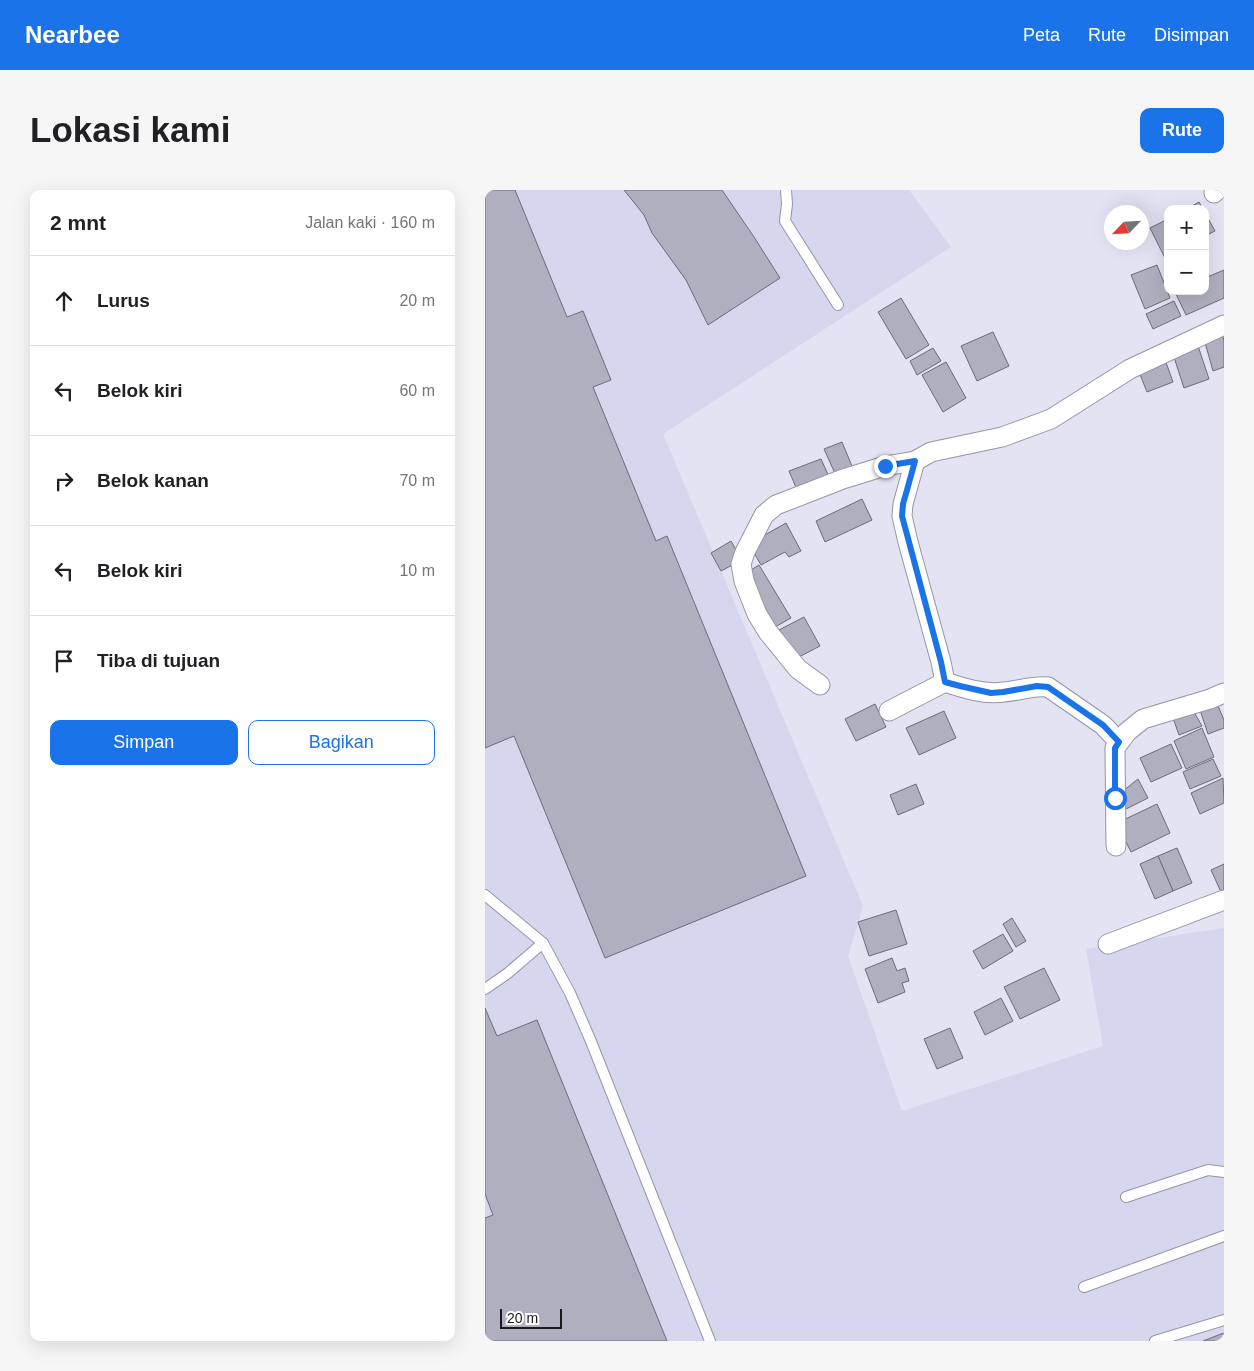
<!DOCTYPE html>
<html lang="id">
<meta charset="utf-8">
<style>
body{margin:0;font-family:Helvetica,sans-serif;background:#f6f6f6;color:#202124}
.controls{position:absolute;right:15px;top:15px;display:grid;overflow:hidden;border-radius:10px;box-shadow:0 5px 20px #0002}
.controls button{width:45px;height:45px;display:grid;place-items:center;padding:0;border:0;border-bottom:1px solid #e0e0e0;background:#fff;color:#202124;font:25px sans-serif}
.compass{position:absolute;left:619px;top:15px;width:45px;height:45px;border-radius:50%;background:#fff;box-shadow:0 5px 20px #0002;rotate:245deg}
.scale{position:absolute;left:15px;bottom:12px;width:62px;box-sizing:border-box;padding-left:5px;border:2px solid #19191f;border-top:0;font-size:14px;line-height:18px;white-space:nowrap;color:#19191f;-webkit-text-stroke:4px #fff;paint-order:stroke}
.stop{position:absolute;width:15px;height:15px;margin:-11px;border:4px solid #1a73e8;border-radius:50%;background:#fff}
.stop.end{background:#1a73e8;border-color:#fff;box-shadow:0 1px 5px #0008}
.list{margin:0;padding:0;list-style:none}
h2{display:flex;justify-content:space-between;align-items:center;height:65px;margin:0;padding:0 20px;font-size:21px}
h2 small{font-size:16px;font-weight:400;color:#757577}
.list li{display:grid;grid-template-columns:32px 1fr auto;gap:15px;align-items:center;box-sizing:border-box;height:90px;padding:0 20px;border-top:1px solid #e0e0e0}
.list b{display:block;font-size:19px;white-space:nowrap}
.list em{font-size:16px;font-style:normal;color:#757577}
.actions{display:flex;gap:10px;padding:15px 20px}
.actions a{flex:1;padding:11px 0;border:1px solid #1a73e8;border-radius:10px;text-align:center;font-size:18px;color:#1a73e8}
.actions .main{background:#1a73e8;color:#fff}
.icon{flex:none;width:28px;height:28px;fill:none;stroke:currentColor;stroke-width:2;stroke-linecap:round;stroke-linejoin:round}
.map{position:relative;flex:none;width:739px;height:1151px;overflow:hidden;border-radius:10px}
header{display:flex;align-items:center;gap:30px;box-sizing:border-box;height:70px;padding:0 25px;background:#1a73e8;color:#fff}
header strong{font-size:24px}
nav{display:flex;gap:28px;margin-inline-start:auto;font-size:18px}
.intro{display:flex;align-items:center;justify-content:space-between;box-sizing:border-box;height:120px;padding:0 30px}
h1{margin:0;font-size:35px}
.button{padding:12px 22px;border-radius:10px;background:#1a73e8;color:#fff;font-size:18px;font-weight:700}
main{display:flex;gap:30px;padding:0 30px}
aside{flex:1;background:#fff;border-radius:10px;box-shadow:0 5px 20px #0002}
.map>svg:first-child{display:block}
.built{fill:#d6d6ee}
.building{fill:#afafbf;stroke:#6c6b7a}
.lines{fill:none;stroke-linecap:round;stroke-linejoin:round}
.lane-casing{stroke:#9695a5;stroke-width:12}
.street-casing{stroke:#9695a5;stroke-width:21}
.lane{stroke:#fff;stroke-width:10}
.street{stroke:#fff;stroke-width:19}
.route{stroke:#1a73e8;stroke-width:6}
</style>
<header>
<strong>Nearbee</strong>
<nav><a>Peta</a><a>Rute</a><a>Disimpan</a></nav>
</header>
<div class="intro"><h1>Lokasi kami</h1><a class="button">Rute</a></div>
<main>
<aside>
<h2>2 mnt<small>Jalan kaki · 160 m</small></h2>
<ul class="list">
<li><svg class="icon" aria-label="ahead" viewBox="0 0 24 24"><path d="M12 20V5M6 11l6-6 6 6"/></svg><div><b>Lurus</b></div><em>20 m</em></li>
<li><svg class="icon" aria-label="left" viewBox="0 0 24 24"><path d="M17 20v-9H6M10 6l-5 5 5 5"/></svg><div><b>Belok kiri</b></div><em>60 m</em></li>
<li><svg class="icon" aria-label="right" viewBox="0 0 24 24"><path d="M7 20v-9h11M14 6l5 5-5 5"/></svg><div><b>Belok kanan</b></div><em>70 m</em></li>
<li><svg class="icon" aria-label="left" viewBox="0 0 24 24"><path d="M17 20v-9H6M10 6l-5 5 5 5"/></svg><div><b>Belok kiri</b></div><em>10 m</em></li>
<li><svg class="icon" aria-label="arrive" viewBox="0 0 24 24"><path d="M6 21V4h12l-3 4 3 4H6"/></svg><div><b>Tiba di tujuan</b></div></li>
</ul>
<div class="actions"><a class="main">Simpan</a><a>Bagikan</a></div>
</aside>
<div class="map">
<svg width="739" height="1151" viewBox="0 0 739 1151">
<rect width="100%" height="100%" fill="#e3e3f3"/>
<polygon class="built" points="0,0 424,0 466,57 178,244 378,716 363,766 417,921 618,856 601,759 739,738 739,1151 0,1151"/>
<g class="building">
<polygon points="0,0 30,0 82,127 98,121 126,190 108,197 171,351 182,346 321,686 120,768 29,546 0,558"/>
<polygon points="139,0 237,0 269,47 295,88 223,135 201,90 167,43 159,25"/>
<polygon points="714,12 718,19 702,19"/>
<polygon points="720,23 730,41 720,46"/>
<polygon points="683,29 683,66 680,68 665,38"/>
<polygon points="672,75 685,108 660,119 646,85"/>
<polygon points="739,80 739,108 701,125 690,102 720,101 720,88"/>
<polygon points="416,108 444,155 421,169 393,122"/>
<polygon points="689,111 696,126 668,139 661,124"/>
<polygon points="508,142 524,176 492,191 476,156"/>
<polygon points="737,143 739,151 739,177 728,181 719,149"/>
<polygon points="712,153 724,189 699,198 687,161"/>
<polygon points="448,158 456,171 432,185 425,171"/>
<polygon points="679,167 688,192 662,202 652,177"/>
<polygon points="461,172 481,208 458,222 437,185"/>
<polygon points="357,252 369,281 352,288 339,259"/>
<polygon points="336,269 345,289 313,302 304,281"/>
<polygon points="377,309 387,330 340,352 331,331"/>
<polygon points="301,333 316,361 304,367 300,362 276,375 264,354"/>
<polygon points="246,351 257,370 236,381 226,363"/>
<polygon points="274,375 306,428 290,437 258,385"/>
<polygon points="319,427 335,456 310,469 294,440"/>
<polygon points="731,511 739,530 739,538 723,544 714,517"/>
<polygon points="390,514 401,537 371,551 360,529"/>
<polygon points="706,517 717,536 694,545 687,525"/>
<polygon points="459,521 471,548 434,565 421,538"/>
<polygon points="717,538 729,567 701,579 689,551"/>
<polygon points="686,554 697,578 666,592 655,568"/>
<polygon points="728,569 736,586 705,599 698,582"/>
<polygon points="738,588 739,613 715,624 706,603"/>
<polygon points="653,589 663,608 637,621 633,605"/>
<polygon points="431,594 439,614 413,625 405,605"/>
<polygon points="672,614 685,643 646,662 632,633"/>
<polygon points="692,658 707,693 688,701 673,666"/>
<polygon points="673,666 688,701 670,709 655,674"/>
<polygon points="739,674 739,700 736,702 726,680"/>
<polygon points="411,720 422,754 384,766 373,732"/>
<polygon points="527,728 541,751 531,757 518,734"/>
<polygon points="518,744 528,761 498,779 488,761"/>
<polygon points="407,768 412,781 420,778 424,791 417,793 420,802 393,813 380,779"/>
<polygon points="559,778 575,810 535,829 519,797"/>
<polygon points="516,808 528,831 500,845 489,822"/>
<polygon points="0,818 12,846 52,830 182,1151 0,1151 0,1028 8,1025 0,1004"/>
<polygon points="465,838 478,868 452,879 439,849"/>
<polygon points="739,1143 739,1151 718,1151 736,1144"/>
</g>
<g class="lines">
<g class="lane-casing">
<g id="lane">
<polyline points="301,0 302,14 300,31 353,115"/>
<polyline points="0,705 58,753 85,803 105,849 225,1151"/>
<polyline points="0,799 23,783 58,753"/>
<polyline points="641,1007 723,980 739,982"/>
<polyline points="599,1097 739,1046"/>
<polyline points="670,1151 739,1130"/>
</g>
</g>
<g class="street-casing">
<g id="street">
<polyline points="729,3 732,0"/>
<path d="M430 271 418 314 417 326 423 352 456 472 460 492C478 498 499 505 519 502 534 501 548 495 563 497L618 535 634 552"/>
<polyline points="335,495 313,479 283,442 272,424 259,391 256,374 260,362 279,325 291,315 358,289 400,276 430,271 446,262 517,247 566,229 645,179 739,135"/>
<polyline points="404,521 460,492"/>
<polyline points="631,656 630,558 642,542 658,529 725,509 739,503"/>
<polyline points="623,754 739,710"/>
</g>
</g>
<use href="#lane" class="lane"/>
<use href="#street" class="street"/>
</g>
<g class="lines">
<polyline class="route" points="400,276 430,271 422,300 418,314 417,326 424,352 456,472 460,492 475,496 506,503 518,502 552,496 563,497 618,535 634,552 630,558 630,608"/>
</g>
</svg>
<div class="controls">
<button>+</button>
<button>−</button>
</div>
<svg class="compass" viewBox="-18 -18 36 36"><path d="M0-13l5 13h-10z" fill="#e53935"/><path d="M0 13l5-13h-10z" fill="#757577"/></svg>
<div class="scale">20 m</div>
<div class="stop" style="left:630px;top:608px"></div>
<div class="stop end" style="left:400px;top:276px"></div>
</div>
</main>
